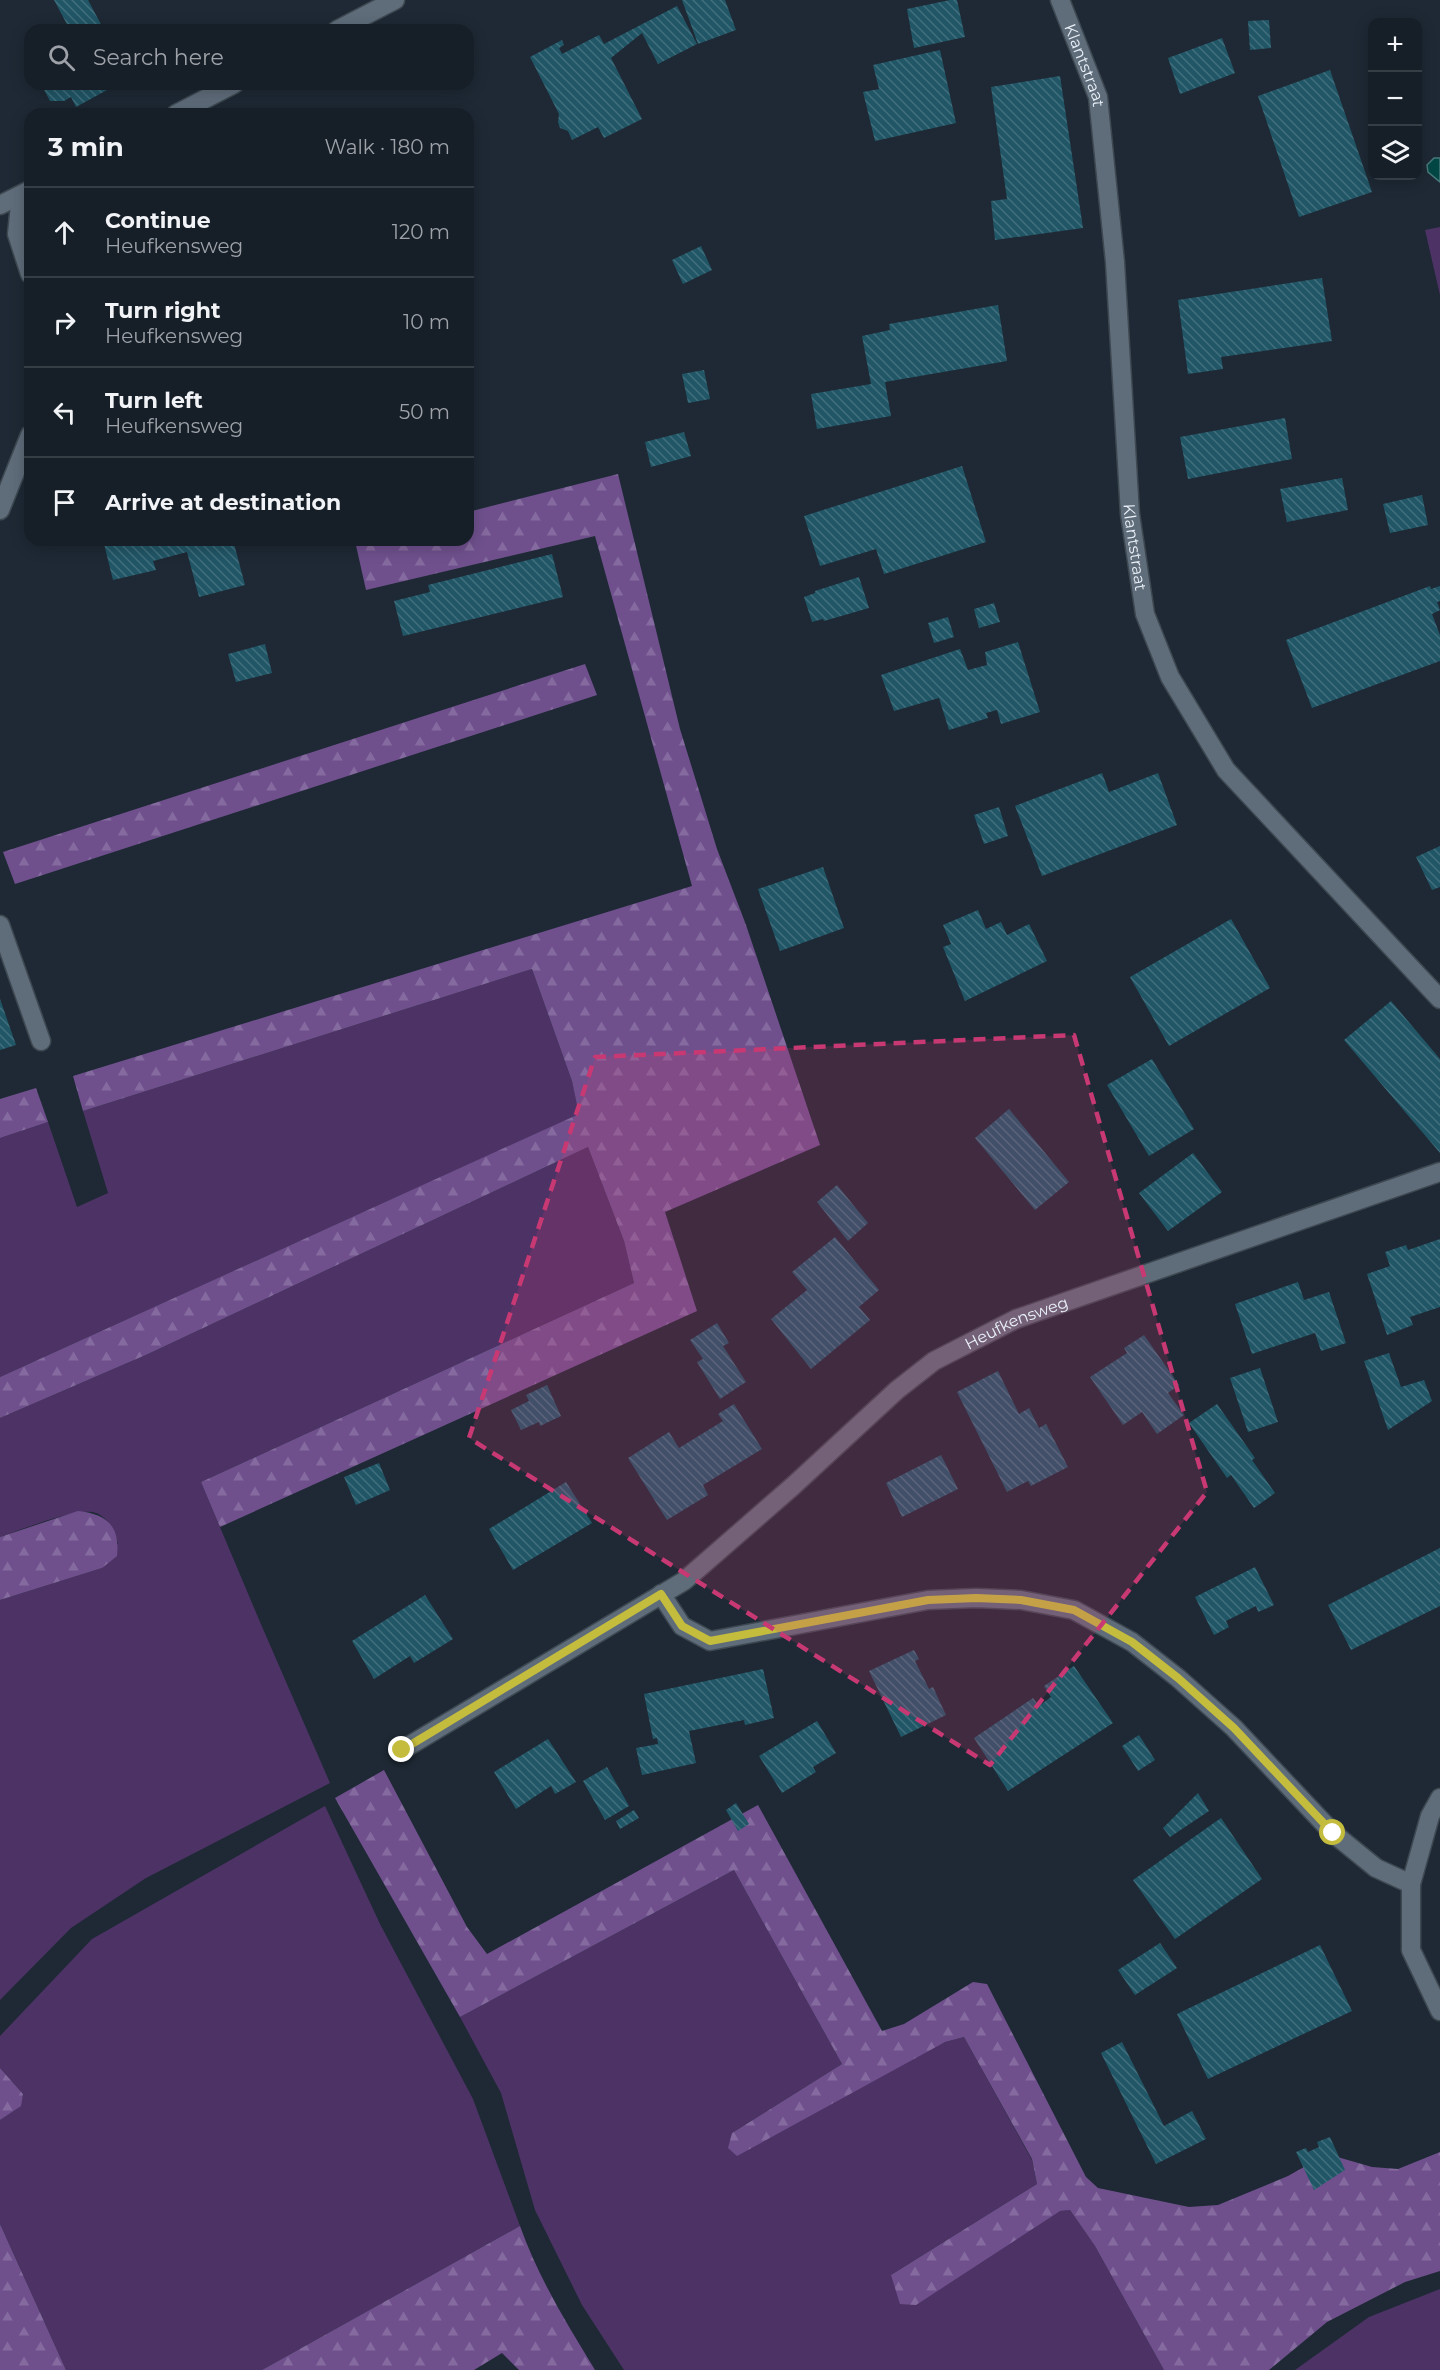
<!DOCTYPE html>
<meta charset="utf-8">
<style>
body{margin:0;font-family:Montserrat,sans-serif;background:#1f2730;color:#f1f3f6}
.controls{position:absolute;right:18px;top:18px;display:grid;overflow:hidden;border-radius:12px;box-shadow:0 3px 15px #0003}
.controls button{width:54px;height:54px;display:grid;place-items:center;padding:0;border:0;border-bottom:2px solid #353d45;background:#161f28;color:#f1f3f6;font:30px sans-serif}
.stop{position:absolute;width:18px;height:18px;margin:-14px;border:4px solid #c4bc3d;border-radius:50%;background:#fff}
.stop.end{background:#c4bc3d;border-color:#fff;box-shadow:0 2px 6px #0008}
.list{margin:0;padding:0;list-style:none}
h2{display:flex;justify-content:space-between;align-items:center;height:78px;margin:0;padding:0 24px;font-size:26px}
h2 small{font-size:20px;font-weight:400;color:#9ea2a8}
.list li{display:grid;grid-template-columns:39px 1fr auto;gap:18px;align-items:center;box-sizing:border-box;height:90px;padding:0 24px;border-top:2px solid #353d45}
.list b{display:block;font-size:22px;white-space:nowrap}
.list p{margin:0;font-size:20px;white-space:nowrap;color:#9ea2a8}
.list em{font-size:20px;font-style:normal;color:#9ea2a8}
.icon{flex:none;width:33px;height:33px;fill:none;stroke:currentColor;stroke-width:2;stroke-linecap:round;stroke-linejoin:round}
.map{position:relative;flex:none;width:1440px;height:2370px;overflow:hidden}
.search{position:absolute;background:#161f28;box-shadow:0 3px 15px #0003;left:24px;top:24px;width:450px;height:66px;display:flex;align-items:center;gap:15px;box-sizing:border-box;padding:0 21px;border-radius:18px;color:#9ea2a8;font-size:22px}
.panel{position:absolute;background:#161f28;box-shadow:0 3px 15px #0003;left:24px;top:108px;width:450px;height:438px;border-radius:18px}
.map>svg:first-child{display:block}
.grass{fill:#4d3365}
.forest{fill:url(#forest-firs)}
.water{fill:#034745;stroke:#487a7b;stroke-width:1.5}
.building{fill:url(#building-back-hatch)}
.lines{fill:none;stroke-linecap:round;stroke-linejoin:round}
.minor-casing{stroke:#3d4851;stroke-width:21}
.minor{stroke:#5f6c7a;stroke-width:18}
.route{stroke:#c4bc3d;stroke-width:8}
.marked{fill:#c83973;fill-opacity:0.2;stroke:#c83973;stroke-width:4.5;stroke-dasharray:12 8;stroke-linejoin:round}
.labels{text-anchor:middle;stroke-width:5;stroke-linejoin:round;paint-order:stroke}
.street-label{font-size:16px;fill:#eaf1f9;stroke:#1e2935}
</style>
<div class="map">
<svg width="1440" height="2370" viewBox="0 0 1440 2370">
<defs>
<pattern id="forest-firs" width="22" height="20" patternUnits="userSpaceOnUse" patternTransform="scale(1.5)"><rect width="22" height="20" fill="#6f508d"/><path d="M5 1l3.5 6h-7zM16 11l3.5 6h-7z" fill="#846a9e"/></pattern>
<pattern id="building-back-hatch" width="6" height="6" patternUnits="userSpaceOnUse" patternTransform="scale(1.5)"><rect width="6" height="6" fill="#215666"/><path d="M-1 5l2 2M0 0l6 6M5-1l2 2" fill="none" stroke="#416f7d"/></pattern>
</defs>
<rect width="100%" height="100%" fill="#1e2935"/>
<g class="grass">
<polygon points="1440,227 1440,295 1425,230"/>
<polygon points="532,969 572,1081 580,1114 0,1377 0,1138 48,1122 77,1207 108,1193 83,1111"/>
<path d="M588 1147 624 1241 634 1283 201 1482 260 1622 330 1783 146 1878 71 1928 0 2000V1600L102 1568 118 1543C113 1531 109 1518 96 1513 78 1506 21 1530 0 1537V1418L148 1354Z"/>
<polygon points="325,1806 380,1924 473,2099 520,2226 262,2370 66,2370 0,2224 0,2120 20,2106 23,2094 0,2068 0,2036 92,1939"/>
<polygon points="734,1870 842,2064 732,2133 945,2042 964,2037 1032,2160 1037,2184 891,2275 1060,2211 1070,2210 1095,2246 1164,2370 624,2370 582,2305 535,2210 501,2093 460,2017"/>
<polygon points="1440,2289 1440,2370 1295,2370 1369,2317"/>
</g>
<g class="forest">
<polygon points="618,474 680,729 717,849 746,925 820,1145 665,1212 697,1311 220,1527 201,1482 634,1283 624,1241 588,1147 148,1354 0,1418 0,1377 579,1114 572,1081 532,969 83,1111 73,1076 692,886 595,536 366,590 355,541 468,540 468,512"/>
<polygon points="585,664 597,695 15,884 3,852"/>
<polygon points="36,1088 48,1122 0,1138 0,1099"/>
<path d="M78 1511C107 1514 120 1526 117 1556L102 1568 0 1600V1537Z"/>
<polygon points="384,1770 467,1927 487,1954 758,1805 882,2031 904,2024 973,1982 987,1984 1086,2177 1098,2188 1189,2207 1218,2205 1288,2176 1327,2154 1372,2167 1398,2169 1440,2152 1440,2271 1405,2282 1327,2322 1269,2370 1164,2370 1095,2246 1070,2210 1060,2211 916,2305 900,2304 891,2275 1037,2184 1032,2159 964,2037 945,2042 737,2156 728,2148 732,2133 842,2064 734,1870 460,2017 335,1798"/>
<polygon points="0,2068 23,2094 21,2106 0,2120"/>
<polygon points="0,2224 66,2370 0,2370"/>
<path d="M520 2226C538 2277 567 2324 595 2370H519L502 2353 474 2370H262Z"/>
</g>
<polygon class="water" points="1434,158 1440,158 1440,182 1428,172 1427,165"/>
<g class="building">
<polygon points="54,0 88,0 104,30 70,30"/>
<polygon points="682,0 725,0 736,30 698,44"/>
<polygon points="950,0 957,0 965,37 914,48 907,9"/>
<polygon points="677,6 697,44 658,64 642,33 611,58 642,119 604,138 598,127 572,140 568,131 560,128 558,122 559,114 530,57 562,40 564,45 559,48 562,54 599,35 604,44"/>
<polygon points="1269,20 1271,48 1250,50 1248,21"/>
<polygon points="1222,38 1235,73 1180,94 1168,58"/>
<polygon points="940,50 956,123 875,141 863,92 879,89 873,65"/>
<polygon points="1330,70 1372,192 1299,217 1258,96"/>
<polygon points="1060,76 1083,228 995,240 991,201 1007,199 991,87"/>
<polygon points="41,84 118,84 76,107 71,97 64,101 50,101"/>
<polygon points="701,246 712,270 683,284 672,260"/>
<polygon points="1322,278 1332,341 1221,357 1223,369 1188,374 1178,300"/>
<polygon points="998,305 1007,361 885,382 891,416 817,429 811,394 871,384 862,336 890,330 889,324"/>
<polygon points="704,370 710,399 688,403 682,374"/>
<polygon points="1285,418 1292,459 1188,479 1180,437"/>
<polygon points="684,432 691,456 651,467 645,442"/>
<polygon points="962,466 986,542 884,574 876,549 820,566 804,516"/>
<polygon points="1342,478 1348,510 1287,522 1280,489"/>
<polygon points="1422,495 1428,525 1390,533 1383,504"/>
<polygon points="103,540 233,540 245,585 199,597 187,552 153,561 156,570 113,580"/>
<polygon points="552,554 563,597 403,636 394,601 430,592 428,585"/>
<polygon points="859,577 869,608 824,621 823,619 812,622 804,597 815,593 815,591"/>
<polygon points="1430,586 1431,589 1440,586 1440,601 1437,602 1440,610 1432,614 1440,635 1440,661 1312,708 1286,640"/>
<polygon points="994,603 1000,622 979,628 974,609"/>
<polygon points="948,617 954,637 934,643 928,623"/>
<polygon points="1018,642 1040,712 1001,724 997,710 986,713 988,718 949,730 939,698 894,711 881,675 960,649 968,670 987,665 985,652"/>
<polygon points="265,644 272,673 236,682 228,654"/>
<polygon points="1102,773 1109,792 1158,773 1177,825 1042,876 1015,806"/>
<polygon points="999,807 1008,836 984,844 974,815"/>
<polygon points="1440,846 1440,887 1432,890 1416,857"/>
<polygon points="823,867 844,928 780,951 758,889"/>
<polygon points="978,910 986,929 1001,922 1007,935 1029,924 1047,961 965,1001 943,947 951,944 943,925"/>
<polygon points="1231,919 1270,988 1169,1046 1130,977"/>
<polygon points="0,999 16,1045 0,1050"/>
<polygon points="1391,1001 1440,1059 1440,1153 1344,1040"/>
<polygon points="1152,1059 1194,1129 1149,1156 1107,1085"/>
<polygon points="1009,1109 1069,1182 1035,1210 975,1138"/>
<polygon points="1193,1153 1222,1192 1168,1231 1139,1193"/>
<polygon points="837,1185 868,1223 848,1241 817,1202"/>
<polygon points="835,1237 879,1290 859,1307 870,1320 811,1369 771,1319 807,1290 792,1272"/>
<polygon points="1440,1239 1440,1307 1410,1317 1413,1325 1387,1335 1367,1274 1390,1266 1385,1252 1406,1245 1408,1250"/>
<polygon points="1298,1282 1304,1300 1329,1292 1346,1343 1321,1351 1315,1333 1252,1354 1235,1304"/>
<polygon points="717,1323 729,1343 723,1346 746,1382 720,1399 697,1362 703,1359 690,1340"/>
<polygon points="1144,1335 1179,1385 1168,1393 1184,1415 1157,1434 1142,1412 1123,1425 1090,1377 1127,1353 1124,1348"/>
<polygon points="1389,1353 1401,1387 1424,1380 1432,1401 1388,1430 1364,1361"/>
<polygon points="1260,1368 1278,1422 1248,1432 1230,1378"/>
<polygon points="998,1371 1019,1414 1029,1408 1039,1428 1046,1424 1068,1467 1031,1486 1028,1481 1007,1492 957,1392"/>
<polygon points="547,1385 561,1416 540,1426 539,1422 521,1430 511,1410 529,1401 526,1395"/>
<polygon points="734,1404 762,1449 703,1485 708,1495 667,1520 628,1458 669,1432 679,1448 723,1421 718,1414"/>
<polygon points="1217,1404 1255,1458 1252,1460 1275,1493 1254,1508 1231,1475 1227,1478 1189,1423"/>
<polygon points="941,1455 958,1489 902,1517 886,1483"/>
<polygon points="379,1463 390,1490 356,1505 344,1477"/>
<polygon points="566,1482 592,1523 513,1570 489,1529"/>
<polygon points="1440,1548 1440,1606 1351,1650 1328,1605"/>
<polygon points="1255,1567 1274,1605 1258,1612 1256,1606 1226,1621 1229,1627 1214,1635 1195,1597"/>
<polygon points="425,1595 453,1639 414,1663 410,1656 374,1679 352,1641"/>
<polygon points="914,1650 919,1659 915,1661 929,1689 933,1687 946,1715 901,1737 869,1671"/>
<polygon points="1074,1666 1113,1723 1008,1791 974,1738 1033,1698 1039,1706 1051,1697 1044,1686"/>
<polygon points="763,1669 774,1718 745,1725 744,1720 689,1731 696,1763 642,1775 636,1748 658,1744 657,1738 653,1739 644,1694"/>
<polygon points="817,1721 836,1753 813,1767 816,1772 782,1793 759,1756"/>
<polygon points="1139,1735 1155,1760 1138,1771 1122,1746"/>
<polygon points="548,1739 576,1782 555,1794 551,1786 516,1809 494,1772"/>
<polygon points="607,1767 629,1806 605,1820 583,1781"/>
<polygon points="1198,1793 1209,1811 1170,1837 1163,1828"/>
<polygon points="736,1803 749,1824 738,1831 726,1810"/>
<polygon points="634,1810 639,1818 620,1829 616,1821"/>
<polygon points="1221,1818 1262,1879 1175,1939 1133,1880"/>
<polygon points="1160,1943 1177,1968 1135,1995 1118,1970"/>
<polygon points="1320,1945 1352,2011 1208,2079 1177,2014"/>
<polygon points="1122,2042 1164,2126 1192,2111 1206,2139 1156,2164 1101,2053"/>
<polygon points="1330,2137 1345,2170 1314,2190 1296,2152 1306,2148 1308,2152 1319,2147 1317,2142"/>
</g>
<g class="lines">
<g class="minor-casing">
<g id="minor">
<path id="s1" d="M1060 0 1098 97 1115 262 1130 514 1145 614 1170 677 1226 770 1440 999"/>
<polyline points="337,30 395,0"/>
<polyline points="176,114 234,84"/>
<polyline points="21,195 17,234 30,274"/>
<polyline points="0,205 28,191"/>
<polyline points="0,510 30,435"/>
<polyline points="0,925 41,1041"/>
<polyline points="661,1594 682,1626 710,1641 928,1600 976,1598 1021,1600 1074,1610 1132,1642 1178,1678 1234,1728 1333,1833 1376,1868 1411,1884"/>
<path id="s2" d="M402 1750 684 1581 793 1486 897 1390 934 1361 1016 1319 1440 1172"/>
<polyline points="1440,1798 1430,1816 1411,1884 1411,1950 1440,2011"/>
</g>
</g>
<use href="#minor" class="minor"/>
</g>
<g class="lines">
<polyline class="route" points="402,1750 661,1594 682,1626 710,1641 928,1600 976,1598 1021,1600 1074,1610 1132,1642 1178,1678 1234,1728 1333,1833"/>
</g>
<path class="marked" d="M1074 1035 1207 1492 990 1765 469 1438 595 1057Z"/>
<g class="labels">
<g class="street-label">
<text dy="6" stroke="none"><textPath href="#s1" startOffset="70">Klantstraat</textPath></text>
<text dy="6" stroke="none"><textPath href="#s1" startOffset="556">Klantstraat</textPath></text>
<text dy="6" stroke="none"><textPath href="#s2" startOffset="753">Heufkensweg</textPath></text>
</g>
</g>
</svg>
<div class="controls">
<button>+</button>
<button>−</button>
<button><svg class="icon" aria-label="layers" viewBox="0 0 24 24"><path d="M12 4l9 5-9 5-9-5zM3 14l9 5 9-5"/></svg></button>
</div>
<div class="stop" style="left:1333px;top:1833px"></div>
<div class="stop end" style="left:402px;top:1750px"></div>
<div class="search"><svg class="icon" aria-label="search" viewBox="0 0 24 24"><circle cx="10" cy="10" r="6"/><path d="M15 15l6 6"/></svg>Search here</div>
<section class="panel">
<h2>3 min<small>Walk · 180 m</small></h2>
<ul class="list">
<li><svg class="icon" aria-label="ahead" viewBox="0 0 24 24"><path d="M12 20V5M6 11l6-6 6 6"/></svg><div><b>Continue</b><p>Heufkensweg</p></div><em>120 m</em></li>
<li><svg class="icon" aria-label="right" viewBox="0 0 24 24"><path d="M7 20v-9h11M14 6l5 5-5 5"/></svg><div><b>Turn right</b><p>Heufkensweg</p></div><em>10 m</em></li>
<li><svg class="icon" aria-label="left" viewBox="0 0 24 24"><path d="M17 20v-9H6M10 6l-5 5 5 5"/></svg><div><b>Turn left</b><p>Heufkensweg</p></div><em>50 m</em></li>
<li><svg class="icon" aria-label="arrive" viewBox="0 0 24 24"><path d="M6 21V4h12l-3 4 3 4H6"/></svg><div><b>Arrive at destination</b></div></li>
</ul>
</section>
</div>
